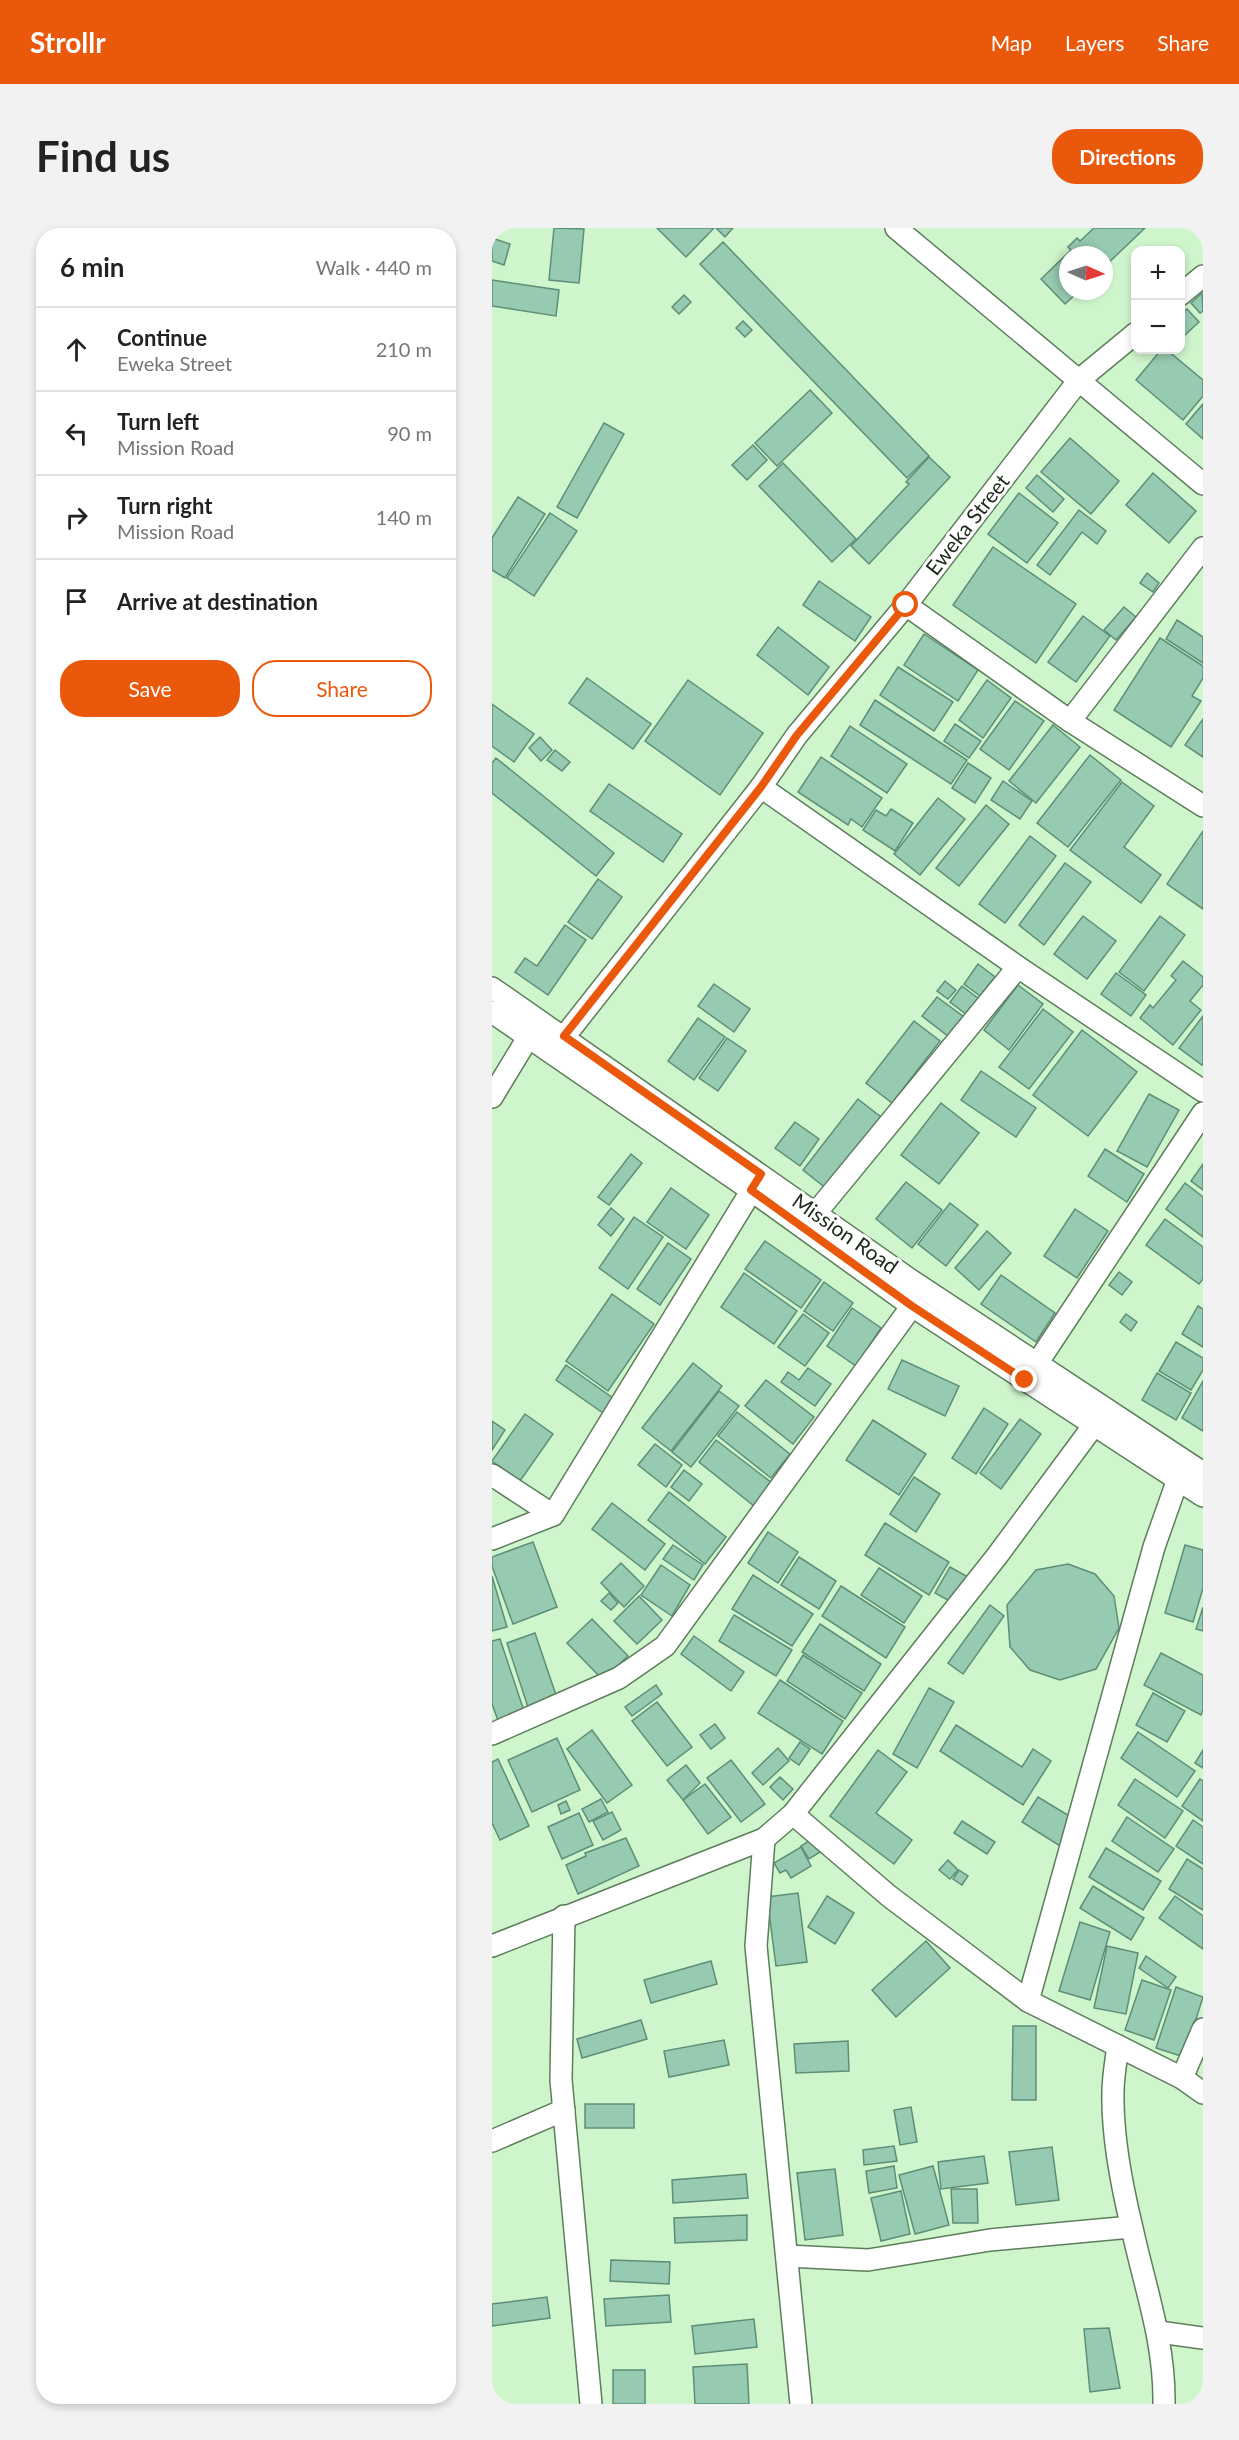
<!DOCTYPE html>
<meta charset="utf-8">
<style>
body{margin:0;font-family:Lato,sans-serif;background:#f2f2f2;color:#222}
.controls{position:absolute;right:18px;top:18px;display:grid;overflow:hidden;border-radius:12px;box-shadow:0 3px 9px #0003}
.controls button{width:54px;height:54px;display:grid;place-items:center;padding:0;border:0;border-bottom:2px solid #e0e0e0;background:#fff;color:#222;font:30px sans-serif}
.compass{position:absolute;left:567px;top:18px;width:54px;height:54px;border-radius:50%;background:#fff;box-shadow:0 3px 9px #0003;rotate:93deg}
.stop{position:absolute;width:18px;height:18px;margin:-14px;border:4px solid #ea580c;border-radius:50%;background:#fff}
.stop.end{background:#ea580c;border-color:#fff;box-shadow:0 2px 6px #0008}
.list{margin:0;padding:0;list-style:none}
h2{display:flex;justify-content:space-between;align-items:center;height:78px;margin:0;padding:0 24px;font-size:26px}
h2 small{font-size:20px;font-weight:400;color:#767676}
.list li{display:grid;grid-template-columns:39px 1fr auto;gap:18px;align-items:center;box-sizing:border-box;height:84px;padding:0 24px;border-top:2px solid #e0e0e0}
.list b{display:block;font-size:22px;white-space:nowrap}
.list p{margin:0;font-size:20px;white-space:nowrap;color:#767676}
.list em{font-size:20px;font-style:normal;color:#767676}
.actions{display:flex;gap:12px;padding:18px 24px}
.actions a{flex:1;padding:14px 0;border:2px solid #ea580c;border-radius:24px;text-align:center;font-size:21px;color:#ea580c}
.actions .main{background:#ea580c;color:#fff}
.icon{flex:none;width:33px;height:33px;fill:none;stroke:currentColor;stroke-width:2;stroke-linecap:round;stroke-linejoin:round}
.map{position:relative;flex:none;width:711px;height:2176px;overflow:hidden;border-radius:24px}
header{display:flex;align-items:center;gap:36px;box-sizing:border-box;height:84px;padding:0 30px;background:#ea580c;color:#fff}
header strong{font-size:28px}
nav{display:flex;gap:33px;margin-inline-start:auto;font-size:21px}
.intro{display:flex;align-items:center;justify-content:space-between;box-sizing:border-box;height:144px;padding:0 36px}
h1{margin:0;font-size:42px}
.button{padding:15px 27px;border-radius:24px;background:#ea580c;color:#fff;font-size:21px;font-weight:700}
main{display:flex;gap:36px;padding:0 36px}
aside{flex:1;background:#fff;border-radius:24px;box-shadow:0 3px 9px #0003}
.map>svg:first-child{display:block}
.building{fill:#97cbb1;stroke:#5d8f77;stroke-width:1.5}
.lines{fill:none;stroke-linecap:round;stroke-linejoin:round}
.minor-casing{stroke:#5d7e5b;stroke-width:24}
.minor{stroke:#fff;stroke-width:21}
.route{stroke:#ea580c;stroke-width:8}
.labels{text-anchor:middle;stroke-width:6;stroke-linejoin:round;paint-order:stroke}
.street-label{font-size:21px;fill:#1b281a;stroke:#fff}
</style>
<header>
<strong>Strollr</strong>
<nav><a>Map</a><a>Layers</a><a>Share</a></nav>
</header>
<div class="intro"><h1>Find us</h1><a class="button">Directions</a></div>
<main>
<aside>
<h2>6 min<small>Walk · 440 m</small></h2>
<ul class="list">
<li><svg class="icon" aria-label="ahead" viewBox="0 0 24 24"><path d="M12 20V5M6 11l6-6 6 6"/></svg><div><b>Continue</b><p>Eweka Street</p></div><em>210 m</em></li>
<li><svg class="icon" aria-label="left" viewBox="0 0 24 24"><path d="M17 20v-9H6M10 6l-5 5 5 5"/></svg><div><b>Turn left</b><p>Mission Road</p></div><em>90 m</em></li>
<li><svg class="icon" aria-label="right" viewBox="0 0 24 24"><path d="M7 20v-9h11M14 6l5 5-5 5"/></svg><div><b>Turn right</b><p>Mission Road</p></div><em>140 m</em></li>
<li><svg class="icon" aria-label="arrive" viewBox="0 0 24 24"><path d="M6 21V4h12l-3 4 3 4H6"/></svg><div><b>Arrive at destination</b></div></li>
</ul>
<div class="actions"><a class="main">Save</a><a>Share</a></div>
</aside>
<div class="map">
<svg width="711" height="2176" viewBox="0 0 711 2176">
<rect width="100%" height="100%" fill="#cff5cc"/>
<g class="building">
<polygon points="62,0 92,1 87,55 57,52"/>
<polygon points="165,0 222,0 194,29"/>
<polygon points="224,0 241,0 233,9"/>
<polygon points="602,0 653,0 612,39 612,27 576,27 576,63 587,63 573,76 549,51 579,22 576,19 585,10 588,13"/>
<polygon points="0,10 18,16 12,37 0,33"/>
<polygon points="231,14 437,228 415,250 208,36"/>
<polygon points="0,52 67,62 64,88 0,78"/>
<polygon points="710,65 711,83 708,85 699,75"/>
<polygon points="192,67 199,74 187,86 180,79"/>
<polygon points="695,81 707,94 692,108 688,104 688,87"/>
<polygon points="251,93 260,102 253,109 244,100"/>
<polygon points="669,122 675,122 711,152 711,168 691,192 644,152"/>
<polygon points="318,162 340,185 285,238 263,215"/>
<polygon points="711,176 711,211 694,196"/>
<polygon points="112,195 132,206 85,290 65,279"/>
<polygon points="578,210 627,253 599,286 549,244"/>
<polygon points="261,217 275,232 255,252 240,237"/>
<polygon points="437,229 458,249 377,336 359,318 417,256 414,254"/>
<polygon points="291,235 364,311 340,334 267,258"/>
<polygon points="661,245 704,283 677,315 634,277"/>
<polygon points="545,247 572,271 561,284 534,260"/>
<polygon points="527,265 566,295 535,335 496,306"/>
<polygon points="26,269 53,286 13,350 0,342 0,310"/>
<polygon points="587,282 614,303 605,316 590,304 558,347 545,337"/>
<polygon points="58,285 85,303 42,368 15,350"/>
<polygon points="501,319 584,376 544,435 461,377"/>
<polygon points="655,345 667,355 661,364 648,355"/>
<polygon points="327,353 379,389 363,413 311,377"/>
<polygon points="632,379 644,389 624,412 612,402"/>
<polygon points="591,388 618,408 584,454 556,434"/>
<polygon points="685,392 711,409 711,435 674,411"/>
<polygon points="286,399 337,439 316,467 265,427"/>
<polygon points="432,406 486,442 466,473 412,437"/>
<polygon points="668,410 711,438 711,450 700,468 709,473 679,519 622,482"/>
<polygon points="406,439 461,474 442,503 388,467"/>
<polygon points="95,450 159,496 141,521 77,475"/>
<polygon points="196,452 271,505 228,567 153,513"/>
<polygon points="495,452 519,470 491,510 467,492"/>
<polygon points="383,472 475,532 459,556 368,497"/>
<polygon points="523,473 552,493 517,542 488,521"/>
<polygon points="0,476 42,506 22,534 0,518"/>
<polygon points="711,491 711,529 693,517"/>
<polygon points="463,496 489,513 477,530 452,513"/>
<polygon points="561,497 588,519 544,575 517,553"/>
<polygon points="358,498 415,536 395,565 339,528"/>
<polygon points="48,509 60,522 49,533 37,520"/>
<polygon points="63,522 78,534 70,543 55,532"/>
<polygon points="598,527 629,552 576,619 545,595"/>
<polygon points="329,529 390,570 370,599 359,591 356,597 306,564"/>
<polygon points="4,530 122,625 104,648 0,565 0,535"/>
<polygon points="476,535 499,550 483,575 460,560"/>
<polygon points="511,553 540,573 528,591 499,572"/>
<polygon points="630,554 662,578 632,619 669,647 649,675 578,622"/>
<polygon points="117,556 190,606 171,634 98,583"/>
<polygon points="446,570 473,591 428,647 402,626"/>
<polygon points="494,577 517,596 467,658 444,640"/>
<polygon points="399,581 421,595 403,623 371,602 384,582 394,588"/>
<polygon points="711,603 711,681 675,656"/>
<polygon points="538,608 564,628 513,695 487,676"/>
<polygon points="573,635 599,654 552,717 527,697"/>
<polygon points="106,651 130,669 100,711 76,694"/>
<polygon points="591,688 624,713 595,751 562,726"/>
<polygon points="668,688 693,707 652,763 627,744"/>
<polygon points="73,697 94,712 56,767 23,744 33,730 45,738"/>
<polygon points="691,733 711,749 711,757 698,773 709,782 681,817 648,790 658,777 661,780 684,752 679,748"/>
<polygon points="486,736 503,749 488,768 472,756"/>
<polygon points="624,745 654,767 639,788 609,766"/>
<polygon points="453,753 464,762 456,771 445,763"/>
<polygon points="222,756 258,781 242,804 206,778"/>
<polygon points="526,757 551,776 517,822 492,802"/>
<polygon points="470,758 487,771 475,787 458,774"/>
<polygon points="445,769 472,789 457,809 430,788"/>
<polygon points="551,781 581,804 537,861 507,839"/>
<polygon points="711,788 711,835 710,837 687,820"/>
<polygon points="206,790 233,809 202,852 176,833"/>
<polygon points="422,793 448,813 400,875 374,855"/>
<polygon points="590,802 645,844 596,908 541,867"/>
<polygon points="235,810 254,823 226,863 207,850"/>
<polygon points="489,843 544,880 524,909 469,872"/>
<polygon points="657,866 687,882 655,939 625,923"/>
<polygon points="366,871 390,890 335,961 311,942"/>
<polygon points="449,875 487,905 447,956 409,927"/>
<polygon points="303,894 327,911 308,938 283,920"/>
<polygon points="613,921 652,946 635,974 596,948"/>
<polygon points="139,926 150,935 117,977 106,969"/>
<polygon points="711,936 711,962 699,953"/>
<polygon points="414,954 450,982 420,1020 384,991"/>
<polygon points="693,955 711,969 711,1009 674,981"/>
<polygon points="179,960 217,987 194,1021 155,994"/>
<polygon points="458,975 486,997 454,1038 426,1016"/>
<polygon points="119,980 132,991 119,1008 106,997"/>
<polygon points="583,981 616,1003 585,1050 552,1028"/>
<polygon points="142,989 171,1009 136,1061 107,1040"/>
<polygon points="673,991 711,1019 711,1051 707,1056 654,1017"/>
<polygon points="495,1003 519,1025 487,1062 463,1040"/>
<polygon points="273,1013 329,1052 309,1080 253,1041"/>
<polygon points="176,1015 199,1031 168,1077 145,1061"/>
<polygon points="627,1044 640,1054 630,1067 617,1057"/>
<polygon points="252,1045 305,1083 282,1116 229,1079"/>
<polygon points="509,1047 563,1085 544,1114 489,1076"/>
<polygon points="332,1054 361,1075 341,1103 312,1083"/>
<polygon points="120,1066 162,1096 116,1163 74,1133"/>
<polygon points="706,1078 711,1081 711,1119 690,1106"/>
<polygon points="360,1080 389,1100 364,1138 335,1118"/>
<polygon points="311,1086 337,1105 313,1138 286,1119"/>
<polygon points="634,1086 645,1094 639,1103 628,1094"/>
<polygon points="684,1114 711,1130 711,1142 699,1162 667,1143"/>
<polygon points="410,1132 467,1158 453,1188 396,1161"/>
<polygon points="201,1135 230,1158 179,1223 150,1200"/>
<polygon points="74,1137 121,1170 111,1185 64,1152"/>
<polygon points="316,1140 339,1156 323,1178 289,1154 296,1144 307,1152"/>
<polygon points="665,1145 699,1165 684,1192 650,1172"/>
<polygon points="274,1152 322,1189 301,1216 253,1178"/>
<polygon points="711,1153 711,1203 690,1190"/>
<polygon points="227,1163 247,1178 199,1239 180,1224"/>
<polygon points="492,1180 516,1196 484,1246 460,1230"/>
<polygon points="245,1184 298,1226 279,1250 226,1208"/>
<polygon points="33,1186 61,1206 28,1253 0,1233"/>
<polygon points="528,1191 549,1206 509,1261 488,1245"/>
<polygon points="381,1192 434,1226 407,1267 354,1232"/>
<polygon points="0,1193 13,1202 0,1222"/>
<polygon points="224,1212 280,1255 262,1278 207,1234"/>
<polygon points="163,1216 190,1237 174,1259 146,1237"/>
<polygon points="192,1242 210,1256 197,1273 179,1259"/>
<polygon points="422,1249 448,1266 424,1304 398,1286"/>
<polygon points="177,1264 234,1309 213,1336 156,1292"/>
<polygon points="120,1275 173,1316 153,1342 100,1301"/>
<polygon points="393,1295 457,1334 437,1367 373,1327"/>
<polygon points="276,1304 306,1324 286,1355 256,1335"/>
<polygon points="41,1314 65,1379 21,1396 0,1338 0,1329"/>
<polygon points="181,1317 211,1337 202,1352 171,1331"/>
<polygon points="693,1317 711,1322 711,1360 701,1394 673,1385"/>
<polygon points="307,1329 344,1353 327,1381 289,1357"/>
<polygon points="129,1335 152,1358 132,1379 109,1355"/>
<polygon points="576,1336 603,1346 622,1368 627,1400 604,1441 568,1452 538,1442 518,1419 515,1377 544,1342"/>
<polygon points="169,1337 198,1357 180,1388 149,1367"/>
<polygon points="458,1339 476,1349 461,1375 443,1365"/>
<polygon points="387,1340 430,1368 412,1395 369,1367"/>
<polygon points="261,1347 321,1386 300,1418 240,1381"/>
<polygon points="0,1348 15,1399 0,1403"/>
<polygon points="349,1358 413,1399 394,1430 330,1388"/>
<polygon points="117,1365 126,1375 119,1382 109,1373"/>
<polygon points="147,1368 170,1392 145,1416 122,1393"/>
<polygon points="498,1377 512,1388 471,1446 456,1435"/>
<polygon points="711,1379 711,1403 704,1401"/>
<polygon points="242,1387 300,1422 284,1448 227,1413"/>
<polygon points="100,1391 136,1428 111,1452 75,1415"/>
<polygon points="328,1396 389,1436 372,1463 310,1424"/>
<polygon points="43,1405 65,1470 36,1479 15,1415"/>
<polygon points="202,1408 252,1444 239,1463 189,1426"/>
<polygon points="8,1411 33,1486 7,1495 0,1476 0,1413"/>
<polygon points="669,1425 711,1447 711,1482 709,1487 652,1457"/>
<polygon points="311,1427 370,1465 353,1491 295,1453"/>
<polygon points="288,1452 351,1493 330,1526 266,1485"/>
<polygon points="164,1457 170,1466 140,1488 133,1479"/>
<polygon points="437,1460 462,1474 425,1540 401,1526"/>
<polygon points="661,1465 693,1483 675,1514 644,1497"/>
<polygon points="165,1474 200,1519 175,1538 140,1493"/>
<polygon points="223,1496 233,1510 219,1521 208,1507"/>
<polygon points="464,1497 530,1539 541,1521 559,1533 531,1577 448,1523"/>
<polygon points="100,1502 140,1557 115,1575 75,1521"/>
<polygon points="646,1504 703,1543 685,1569 629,1530"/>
<polygon points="65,1510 88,1562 40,1584 16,1532"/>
<polygon points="308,1514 318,1521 307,1537 297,1530"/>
<polygon points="286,1520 297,1533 271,1557 260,1545"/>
<polygon points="386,1522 415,1544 384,1585 420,1612 402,1636 338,1588"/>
<polygon points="711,1522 711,1540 703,1535"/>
<polygon points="6,1531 37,1598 8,1612 0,1595 0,1534"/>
<polygon points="239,1532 273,1576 249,1594 215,1550"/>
<polygon points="194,1537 208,1555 191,1572 175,1552"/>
<polygon points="288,1549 301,1561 291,1572 278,1559"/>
<polygon points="643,1551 691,1583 673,1610 626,1577"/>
<polygon points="708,1551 711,1553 711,1593 690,1578"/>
<polygon points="213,1556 239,1589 216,1606 191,1572"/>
<polygon points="546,1569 584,1592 568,1618 530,1594"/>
<polygon points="109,1571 116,1584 97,1594 90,1581"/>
<polygon points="74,1573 78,1582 69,1586 66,1577"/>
<polygon points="120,1584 129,1602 111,1612 101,1593"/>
<polygon points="87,1585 101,1617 70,1631 56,1599"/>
<polygon points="635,1589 682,1621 666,1644 620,1613"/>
<polygon points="701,1592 711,1599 711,1636 684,1618"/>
<polygon points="470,1593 503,1614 495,1626 462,1605"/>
<polygon points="134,1610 147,1638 86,1666 74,1637 94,1628 93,1625"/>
<polygon points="320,1611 328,1624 317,1631 309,1618"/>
<polygon points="309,1619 319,1638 299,1650 294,1642 288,1645 282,1635"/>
<polygon points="614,1620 669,1653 651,1682 597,1649"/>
<polygon points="695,1631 711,1641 711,1682 677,1661"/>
<polygon points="456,1632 466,1642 458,1651 447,1642"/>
<polygon points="467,1642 476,1648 470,1657 461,1651"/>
<polygon points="601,1658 652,1690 639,1712 588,1680"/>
<polygon points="306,1665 315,1734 284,1738 275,1669"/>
<polygon points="335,1668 362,1685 343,1716 316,1699"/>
<polygon points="683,1668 711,1688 711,1721 667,1690"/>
<polygon points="588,1694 618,1704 598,1772 567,1763"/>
<polygon points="434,1713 458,1740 404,1789 380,1762"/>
<polygon points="615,1718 646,1725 634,1786 602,1780"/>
<polygon points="654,1728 684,1749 676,1760 647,1740"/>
<polygon points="219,1733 225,1756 159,1775 152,1752"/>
<polygon points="650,1752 679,1762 662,1812 633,1802"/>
<polygon points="684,1759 711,1769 692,1829 664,1820"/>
<polygon points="149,1792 155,1811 90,1830 85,1811"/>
<polygon points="521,1798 544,1798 544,1872 520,1872"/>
<polygon points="232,1812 237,1837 177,1849 172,1823"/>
<polygon points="356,1813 357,1843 304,1845 302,1816"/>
<rect x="93" y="1876" width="49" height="24"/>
<polygon points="419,1879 425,1914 408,1917 402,1882"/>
<polygon points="402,1918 405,1933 372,1937 371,1922"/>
<polygon points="560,1919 567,1972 524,1977 517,1924"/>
<polygon points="492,1928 496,1955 449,1961 446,1934"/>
<polygon points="402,1938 405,1960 377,1965 374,1943"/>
<polygon points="441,1938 457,1997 423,2006 407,1947"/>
<polygon points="343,1941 351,2007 313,2012 305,1945"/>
<polygon points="254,1946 256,1970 181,1975 180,1952"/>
<polygon points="459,1961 485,1961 486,1995 461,1995"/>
<polygon points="409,1963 418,2006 389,2013 379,1970"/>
<polygon points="255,1987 255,2012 183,2015 182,1990"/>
<polygon points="119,2032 178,2034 177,2056 118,2053"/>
<polygon points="177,2067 179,2094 114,2098 112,2071"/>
<polygon points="55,2069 58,2090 0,2098 0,2076"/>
<polygon points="262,2091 265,2119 203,2126 200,2098"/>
<polygon points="617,2100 628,2160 598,2164 592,2101"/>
<polygon points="255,2136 257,2176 203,2176 201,2139"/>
<rect x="121" y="2142" width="32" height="34"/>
</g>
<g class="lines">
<g class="minor-casing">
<g id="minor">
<polyline points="404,0 711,256"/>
<polyline points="688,67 711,48"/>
<polyline points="414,377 578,493 711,578"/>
<polyline points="578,493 711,320"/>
<polyline points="269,559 526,739 711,863"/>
<polyline points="0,760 420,1053 711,1245"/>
<polyline points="0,784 259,962 420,1078 711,1268"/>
<polyline points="72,809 269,559 305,507 414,377 587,152 644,105"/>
<polyline points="0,869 37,808"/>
<polyline points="323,986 526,739"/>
<polyline points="544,1137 711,885"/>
<polyline points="0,1247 61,1287"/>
<polyline points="0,1311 61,1287 266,952"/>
<polyline points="0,1506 127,1450 173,1418 420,1078"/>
<polyline points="301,1586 397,1668 536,1773 690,1850 711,1865"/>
<polyline points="272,1611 264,1718 309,2176"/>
<polyline points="72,1688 69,1852 99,2176"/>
<polyline points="0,1718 272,1611 301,1586 505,1328 602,1197"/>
<polyline points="536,1773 662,1319 686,1251"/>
<path d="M626 1818C624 1833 621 1849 621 1864 620 1906 630 1959 640 2000 653 2060 673 2114 672 2176"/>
<polyline points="690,1850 711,1801"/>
<polyline points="0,1913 72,1882"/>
<polyline points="295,2028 376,2032 498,2012 639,1999"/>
<polyline points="667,2104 711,2110"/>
</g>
</g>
<use href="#minor" class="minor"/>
</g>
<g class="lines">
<polyline class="route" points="414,377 305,507 269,559 72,808 269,946 259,962 420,1078 533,1152"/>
</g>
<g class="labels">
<g class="street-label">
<text transform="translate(476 297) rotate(-52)" y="7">Eweka Street</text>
<text transform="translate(353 1006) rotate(35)" y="7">Mission Road</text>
</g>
</g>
</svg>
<div class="controls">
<button>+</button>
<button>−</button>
</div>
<svg class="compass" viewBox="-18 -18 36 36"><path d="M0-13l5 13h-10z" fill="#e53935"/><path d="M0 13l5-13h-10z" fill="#767676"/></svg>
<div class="stop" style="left:414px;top:377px"></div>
<div class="stop end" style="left:533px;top:1152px"></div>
</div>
</main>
